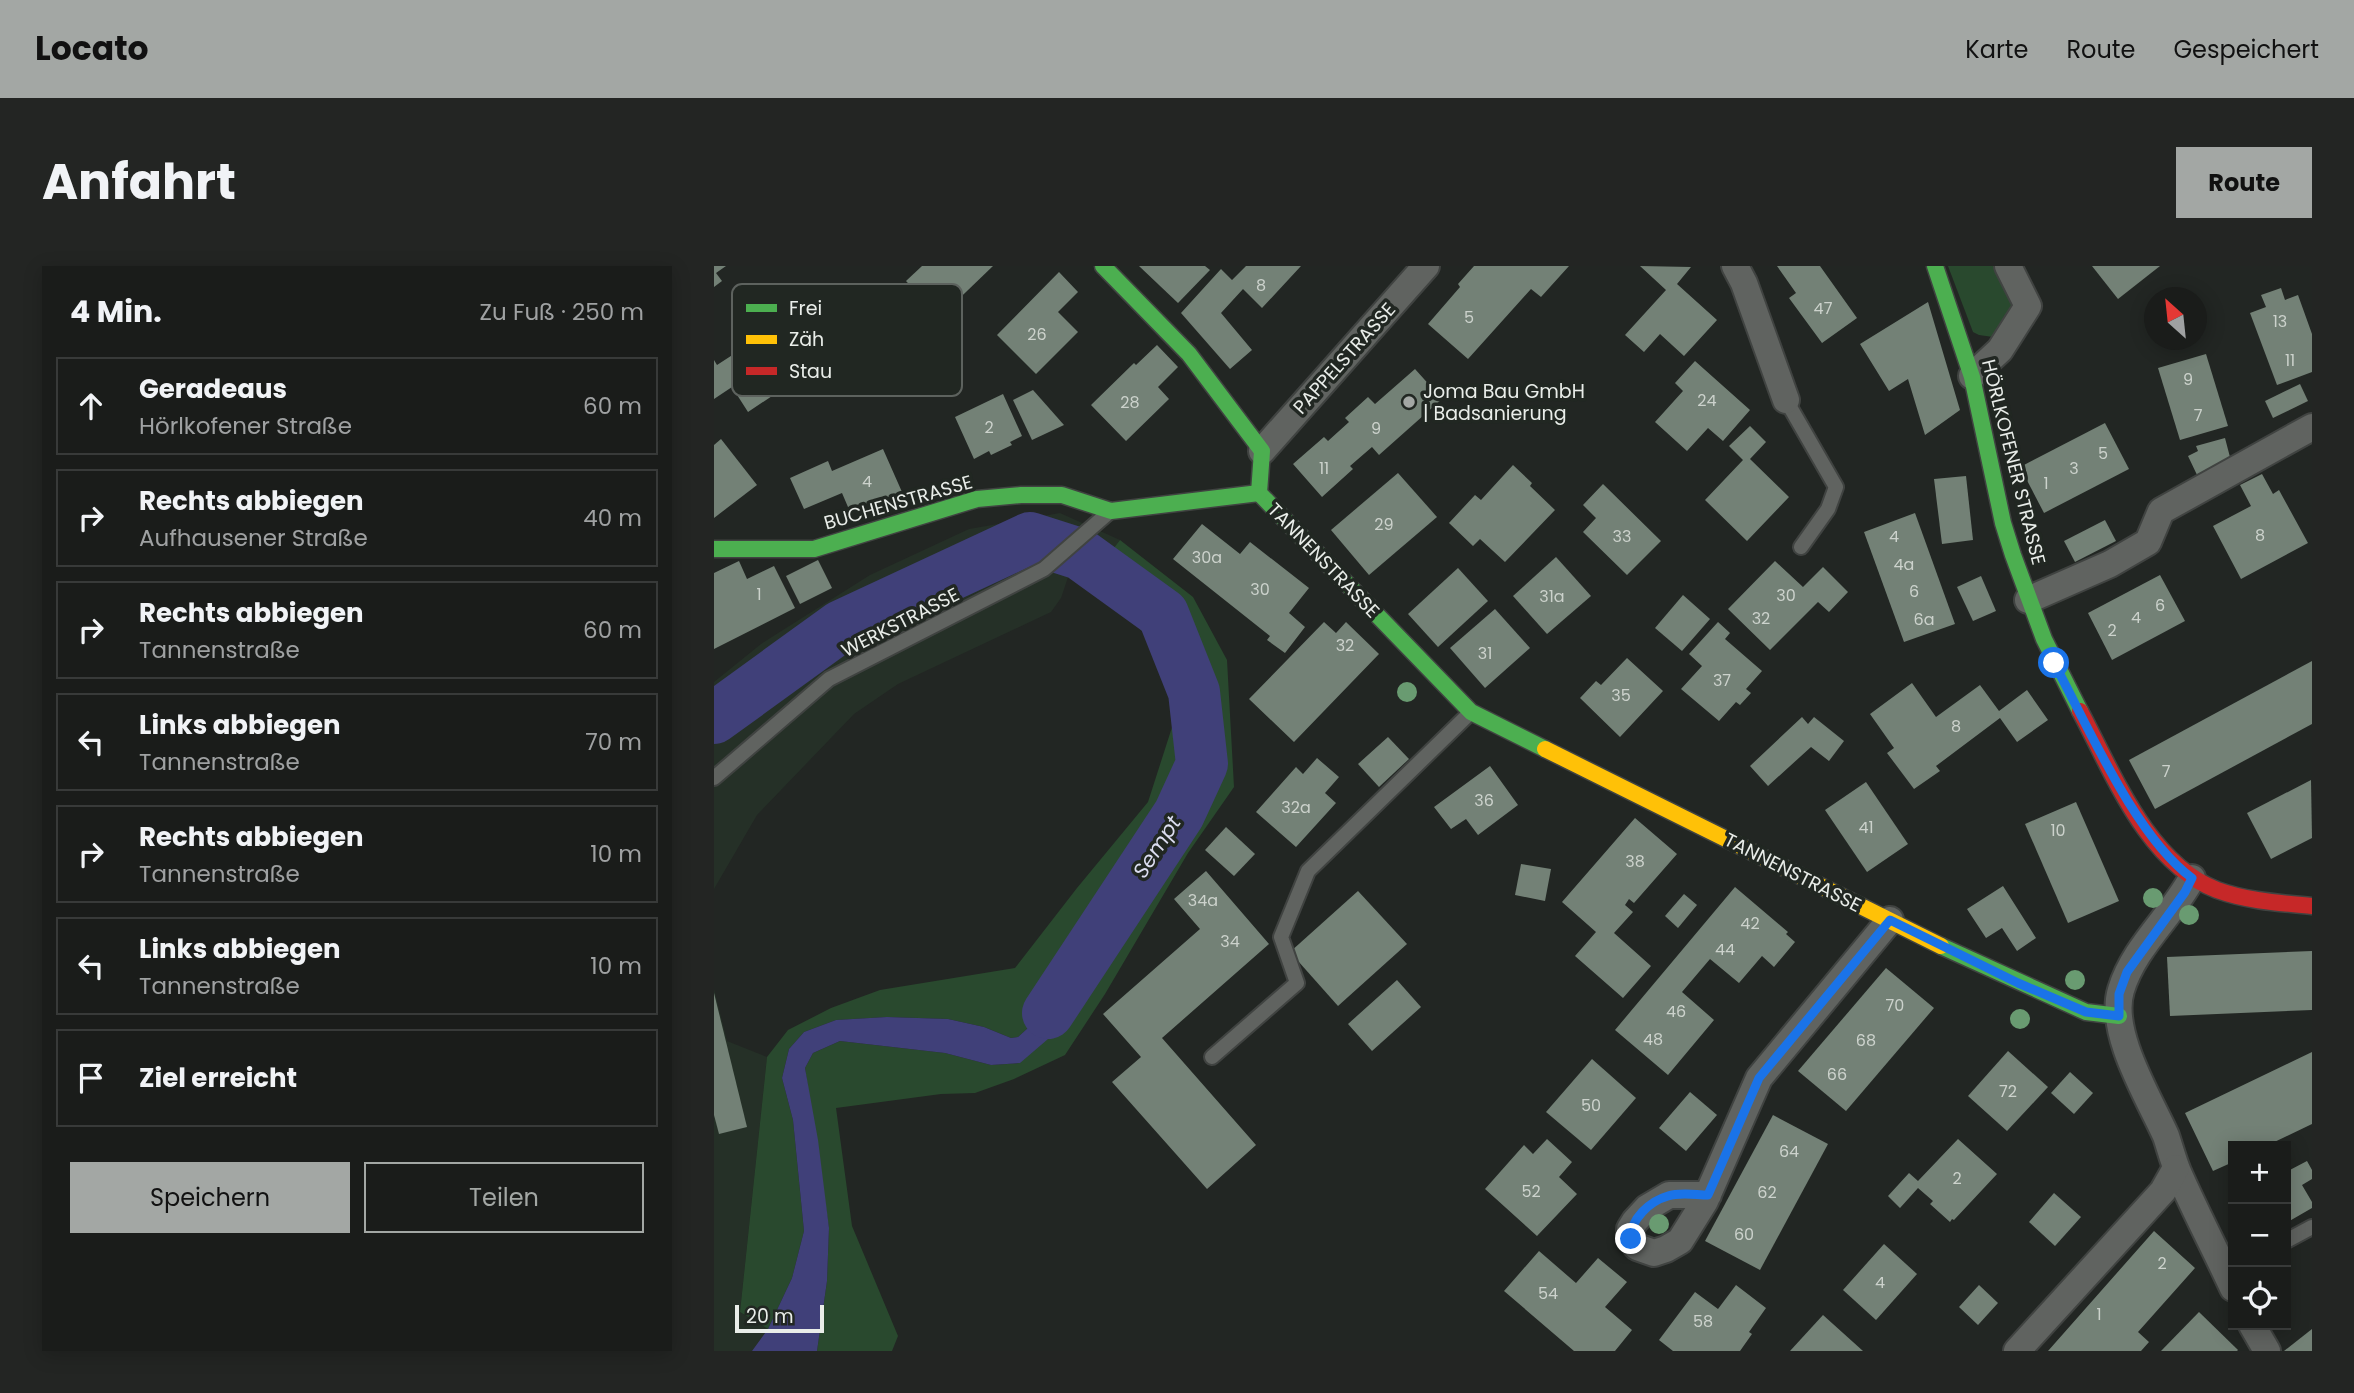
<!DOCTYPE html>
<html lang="de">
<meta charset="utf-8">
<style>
body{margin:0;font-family:Poppins,sans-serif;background:#232523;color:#f1f3f6}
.controls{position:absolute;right:21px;bottom:21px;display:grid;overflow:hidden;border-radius:0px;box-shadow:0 4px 18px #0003}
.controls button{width:63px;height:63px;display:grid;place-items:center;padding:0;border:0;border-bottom:2px solid #383a39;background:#1a1c1a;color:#f1f3f6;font:35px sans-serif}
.compass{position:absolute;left:1430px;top:21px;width:63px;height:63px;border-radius:50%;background:#1a1c1a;box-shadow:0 4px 18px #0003;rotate:333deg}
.scale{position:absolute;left:21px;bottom:18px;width:89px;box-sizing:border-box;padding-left:7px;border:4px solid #e9ede9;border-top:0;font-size:19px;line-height:24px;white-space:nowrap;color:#e9ede9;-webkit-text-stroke:5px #212722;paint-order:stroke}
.stop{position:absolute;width:21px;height:21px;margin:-16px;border:5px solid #1a73e8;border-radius:50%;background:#fff}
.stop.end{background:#1a73e8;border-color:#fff;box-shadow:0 2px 7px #0008}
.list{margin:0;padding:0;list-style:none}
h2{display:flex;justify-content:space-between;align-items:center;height:91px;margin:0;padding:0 28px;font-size:30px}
h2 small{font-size:23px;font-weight:400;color:#9fa1a2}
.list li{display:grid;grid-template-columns:46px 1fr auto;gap:21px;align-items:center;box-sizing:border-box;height:98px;margin:0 14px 14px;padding:0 14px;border:2px solid #383a39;border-radius:0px}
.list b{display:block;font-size:26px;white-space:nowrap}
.list p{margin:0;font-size:23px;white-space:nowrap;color:#9fa1a2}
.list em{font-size:23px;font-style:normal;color:#9fa1a2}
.actions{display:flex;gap:14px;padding:21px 28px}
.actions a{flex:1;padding:16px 0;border:2px solid #a3a7a4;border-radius:0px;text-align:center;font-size:24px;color:#a3a7a4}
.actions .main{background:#a3a7a4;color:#111}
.icon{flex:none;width:38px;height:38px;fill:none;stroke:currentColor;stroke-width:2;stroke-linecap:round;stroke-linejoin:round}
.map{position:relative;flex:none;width:1598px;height:1085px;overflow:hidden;border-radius:0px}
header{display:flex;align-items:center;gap:42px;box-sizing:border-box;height:98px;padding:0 35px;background:#a3a7a4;color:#111}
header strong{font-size:33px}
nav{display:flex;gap:38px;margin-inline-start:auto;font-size:24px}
.intro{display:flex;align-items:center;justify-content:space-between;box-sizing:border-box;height:168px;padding:0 42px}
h1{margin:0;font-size:49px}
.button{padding:18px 32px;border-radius:0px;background:#a3a7a4;color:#111;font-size:24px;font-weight:700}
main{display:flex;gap:42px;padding:0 42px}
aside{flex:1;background:#1a1c1a;border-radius:0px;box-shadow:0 4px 18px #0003}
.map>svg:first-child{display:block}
.built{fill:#253027}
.green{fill:#29492e}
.water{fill:#404079}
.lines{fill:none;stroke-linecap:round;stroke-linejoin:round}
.river{stroke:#404079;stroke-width:52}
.building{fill:#738176}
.lane-casing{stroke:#404341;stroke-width:18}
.street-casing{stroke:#404341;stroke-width:30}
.fast-casing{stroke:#404341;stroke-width:19}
.slow-casing{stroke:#404341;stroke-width:19}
.jam-casing{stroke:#404341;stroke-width:19}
.lane{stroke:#606360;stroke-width:14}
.street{stroke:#606360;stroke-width:26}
.fast{stroke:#4caf50;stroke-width:16}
.slow{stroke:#ffc107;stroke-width:16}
.jam{stroke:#c62828;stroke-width:16}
.tree{fill:#699b71}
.route{stroke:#1a73e8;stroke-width:9}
.poi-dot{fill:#a3a7a4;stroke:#212722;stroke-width:2.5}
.labels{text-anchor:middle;stroke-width:7;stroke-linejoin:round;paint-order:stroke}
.number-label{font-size:16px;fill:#ccd2cc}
.street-label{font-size:19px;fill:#e9ede9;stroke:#212722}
.poi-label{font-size:19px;fill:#e9ede9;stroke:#212722;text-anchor:start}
.water-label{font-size:21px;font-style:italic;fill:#dbddf0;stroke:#212722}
.key{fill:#212722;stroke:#5d625e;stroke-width:2}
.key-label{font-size:19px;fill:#e9ede9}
</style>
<header>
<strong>Locato</strong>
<nav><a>Karte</a><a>Route</a><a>Gespeichert</a></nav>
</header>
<div class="intro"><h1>Anfahrt</h1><a class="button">Route</a></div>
<main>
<aside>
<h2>4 Min.<small>Zu Fuß · 250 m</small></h2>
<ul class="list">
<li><svg class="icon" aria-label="ahead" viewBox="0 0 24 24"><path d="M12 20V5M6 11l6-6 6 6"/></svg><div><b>Geradeaus</b><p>Hörlkofener Straße</p></div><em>60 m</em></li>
<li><svg class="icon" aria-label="right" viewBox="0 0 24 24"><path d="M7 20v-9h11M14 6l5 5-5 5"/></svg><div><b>Rechts abbiegen</b><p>Aufhausener Straße</p></div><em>40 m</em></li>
<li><svg class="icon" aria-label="right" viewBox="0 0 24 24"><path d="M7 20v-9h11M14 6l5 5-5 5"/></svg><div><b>Rechts abbiegen</b><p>Tannenstraße</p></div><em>60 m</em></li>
<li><svg class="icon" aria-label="left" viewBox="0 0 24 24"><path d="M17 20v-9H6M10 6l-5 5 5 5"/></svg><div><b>Links abbiegen</b><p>Tannenstraße</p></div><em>70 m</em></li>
<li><svg class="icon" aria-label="right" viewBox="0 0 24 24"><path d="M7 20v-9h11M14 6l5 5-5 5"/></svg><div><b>Rechts abbiegen</b><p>Tannenstraße</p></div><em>10 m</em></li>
<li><svg class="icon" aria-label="left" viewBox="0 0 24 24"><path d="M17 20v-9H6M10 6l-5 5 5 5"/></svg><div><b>Links abbiegen</b><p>Tannenstraße</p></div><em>10 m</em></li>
<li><svg class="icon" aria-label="arrive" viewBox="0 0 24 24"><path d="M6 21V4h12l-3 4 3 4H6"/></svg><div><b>Ziel erreicht</b></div></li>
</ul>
<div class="actions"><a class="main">Speichern</a><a>Teilen</a></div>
</aside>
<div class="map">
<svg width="1598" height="1085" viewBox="0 0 1598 1085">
<rect width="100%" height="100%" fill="#222623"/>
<g class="built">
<polygon points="346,247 406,274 379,309 354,311 347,332 337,346 184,418 140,448 43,549 0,623 0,416 47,378 156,309 255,263"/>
<polygon points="0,723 13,775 53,791 26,1046 54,1063 38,1085 0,1085"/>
</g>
<g class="green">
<polygon points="1234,0 1285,0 1302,36 1279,71 1265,69 1259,66"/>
<polygon points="406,274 479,331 513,394 520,521 474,587 391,728 351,789 300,813 261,827 227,828 122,842 138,960 184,1070 178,1085 103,1085 113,1015 115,962 91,802 99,787 126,775 231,787 277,799 306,797 365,683 326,751 304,771 297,772 270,761 234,753 173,751 122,754 90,766 75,783 68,812 79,854 90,965 78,1012 54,1063 26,1046 53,791 74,764 117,742 166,724 301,702 363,622 434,536 461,452 442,380 409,345 354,311 379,309"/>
</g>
<g class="water">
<polygon points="45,419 28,445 0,465 0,444"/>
<polygon points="365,683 381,690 341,767 306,797 277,799 231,787 126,775 99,787 91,802 104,874 115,962 113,1015 103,1085 38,1085 54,1063 78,1012 90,965 79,854 68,812 75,783 90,766 122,754 173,751 234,753 270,761 297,772 304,771 326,751"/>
</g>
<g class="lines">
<polyline class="river" points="0,452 127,360 316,272 366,288 449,348 480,426 488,498 465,548 334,747"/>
</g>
<g class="building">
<polygon points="0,0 12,0 2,7 8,15 0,21"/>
<polygon points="208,0 279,0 226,51 192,15"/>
<polygon points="425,0 491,0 496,4 464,37"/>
<polygon points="532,0 587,0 548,42 529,23 507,47 538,84 516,103 467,47 507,3 518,14"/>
<polygon points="760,0 855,0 827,31 817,23 754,93 714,58 746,21 744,18"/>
<polygon points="926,0 977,1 963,18 1003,54 970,90 946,68 930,86 911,69 952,24"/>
<polygon points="1063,0 1106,0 1143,52 1108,77 1075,32 1082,27"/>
<polygon points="1378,0 1446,0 1404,33"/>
<polygon points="345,6 364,26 344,46 364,66 322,108 283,69"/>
<polygon points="1567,22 1571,34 1584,29 1598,68 1598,106 1563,119 1536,47 1552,41 1547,29"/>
<polygon points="1214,36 1246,144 1211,169 1194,113 1175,125 1146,78"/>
<polygon points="60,62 91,108 34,146 18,121 0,133 0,94 3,99"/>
<polygon points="443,79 464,101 444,121 455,133 412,175 377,139 420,97 422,99"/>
<polygon points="1492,88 1514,160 1466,174 1444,102"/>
<polygon points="981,95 1036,144 1009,175 994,162 973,185 941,156 969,125 961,117"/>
<polygon points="701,103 728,133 665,189 658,181 636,200 639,203 608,231 579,198 610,171 614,175 635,156 631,152 654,131 661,138"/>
<polygon points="1586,118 1594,135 1559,152 1551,135"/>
<polygon points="319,124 350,159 318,174 299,134"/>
<polygon points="289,128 308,170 296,176 298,179 277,189 275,185 260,193 241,151"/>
<polygon points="1391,157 1415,203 1330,247 1306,201"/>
<polygon points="1036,160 1052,176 1036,193 1075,231 1033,275 991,234 1029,194 1015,180"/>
<polygon points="1511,172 1517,195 1484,211 1474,190 1484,185 1482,180"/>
<polygon points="7,173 43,219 0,252 0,179"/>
<polygon points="169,183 188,226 137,248 128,227 90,243 76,212 114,195 118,205"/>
<polygon points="799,199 818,217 816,220 841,244 791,296 766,273 759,280 735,257 761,229 767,234"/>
<polygon points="684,207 723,251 655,309 617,264"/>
<polygon points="1548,208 1559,228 1565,224 1594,277 1527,313 1499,260 1537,240 1526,219"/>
<polygon points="1252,210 1259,274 1228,278 1220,213"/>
<polygon points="889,218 947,275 913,309 869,266 882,252 869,239"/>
<polygon points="1201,247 1241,358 1190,376 1150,266"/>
<polygon points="1391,254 1402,275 1361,296 1350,275"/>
<polygon points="488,258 526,288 536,276 595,322 575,347 591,361 571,387 553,374 556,370 459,293"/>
<polygon points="842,291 877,330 833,368 799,330"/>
<polygon points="104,294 118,322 86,338 72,310"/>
<polygon points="25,295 33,313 60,300 81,342 0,383 0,307"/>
<polygon points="1061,295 1089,321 1109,301 1134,326 1115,346 1104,336 1056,384 1014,343"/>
<polygon points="744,302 774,335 724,381 694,348"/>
<polygon points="1446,309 1471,355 1398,394 1374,347"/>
<polygon points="1267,310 1282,345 1259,355 1243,321"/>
<polygon points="969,329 996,353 968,385 941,362"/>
<polygon points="781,343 816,382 771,422 736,382"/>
<polygon points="610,356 622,367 632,356 665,388 580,476 535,433"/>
<polygon points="1004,356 1016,367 1011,373 1048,405 1032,423 1037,427 1026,439 1022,436 1005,455 967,423 988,400 975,388"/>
<polygon points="913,392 949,425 906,471 866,432 882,415 887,419"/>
<polygon points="1598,395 1598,458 1441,543 1415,494"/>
<polygon points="1198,417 1222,451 1266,419 1285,445 1313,424 1334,454 1303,476 1286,452 1222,500 1226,505 1200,523 1173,487 1180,482 1156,448"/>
<polygon points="1088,451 1094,458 1100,451 1130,475 1115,495 1097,481 1054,520 1036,500"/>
<polygon points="674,471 695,493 665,521 644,498"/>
<polygon points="603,492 625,511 611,527 622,537 582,581 542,546 582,501 589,508"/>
<polygon points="776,500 804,539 764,569 752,553 737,563 720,541"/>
<polygon points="1597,514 1598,572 1557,593 1533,547"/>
<polygon points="1152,516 1194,578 1153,606 1111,544"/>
<polygon points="1362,536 1405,635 1354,657 1311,558"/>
<polygon points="921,552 963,588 920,637 915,633 911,639 919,646 900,667 937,700 909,732 861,690 882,666 848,636"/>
<polygon points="512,561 541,588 520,610 491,584"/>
<polygon points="807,598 837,603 831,635 801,629"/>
<polygon points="492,605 555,678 448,772 542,879 493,923 398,816 427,791 389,748 486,663 460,633"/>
<polygon points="1289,620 1322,672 1303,685 1288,662 1272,672 1253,643"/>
<polygon points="1021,621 1074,666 1072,668 1081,676 1060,701 1048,690 1025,717 996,693 968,726 1000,754 954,809 901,764"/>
<polygon points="644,625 693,678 624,740 576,686"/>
<polygon points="970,628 983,639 964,662 951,650"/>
<polygon points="1598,685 1598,744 1456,750 1453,691"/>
<polygon points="1172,702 1220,742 1132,845 1084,805"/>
<polygon points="683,714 707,741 658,785 634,758"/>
<polygon points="0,727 33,861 5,868 0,849"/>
<polygon points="1294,785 1334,821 1293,865 1254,830"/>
<polygon points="1598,786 1598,858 1552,880 1519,880 1519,896 1499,905 1471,847"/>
<polygon points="878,793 922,832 877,884 832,846"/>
<polygon points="1356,806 1379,827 1360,848 1337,827"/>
<polygon points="976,826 1003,849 972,885 945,862"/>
<polygon points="1059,849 1114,878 1046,1004 991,975"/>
<polygon points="833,873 858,896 845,911 863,928 823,970 771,923 810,879 819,888"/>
<polygon points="1244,873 1283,908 1240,954 1238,953 1236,956 1216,938 1219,935 1204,922 1186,942 1174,930 1195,907 1204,915"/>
<polygon points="1593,895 1598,904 1598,913 1588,919 1598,936 1598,942 1572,957 1572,906"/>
<polygon points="1340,927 1367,951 1341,980 1315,956"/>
<polygon points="1440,965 1481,1002 1424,1066 1435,1076 1427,1085 1334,1085"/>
<polygon points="1170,978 1203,1008 1162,1054 1129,1024"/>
<polygon points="825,985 862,1017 884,992 913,1016 891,1041 918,1064 901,1085 860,1085 790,1025"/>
<polygon points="1022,1019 1052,1042 1035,1066 1038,1068 1026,1085 959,1085 945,1074 981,1026 1004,1043"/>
<polygon points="1265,1019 1284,1037 1264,1059 1245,1041"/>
<polygon points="1485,1046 1524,1084 1523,1085 1447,1085"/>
<polygon points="1109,1049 1149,1085 1076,1085"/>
<polygon points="1598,1063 1598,1085 1570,1085"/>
</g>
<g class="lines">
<g class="lane-casing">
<g id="lane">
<polyline points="1072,134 1122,221 1114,243 1087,281"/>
<polyline points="0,512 115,413 330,303 393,248"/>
<polyline points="498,791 583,717 567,671 594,605 757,446"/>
<polyline points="1572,975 1598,961"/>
</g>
</g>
<g class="street-casing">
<g id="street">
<polyline points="1021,0 1030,17 1072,134"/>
<polyline points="1258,110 1286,84 1314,40 1294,0"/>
<polyline points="548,185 712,0"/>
<polyline points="1314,334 1396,298 1434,276 1447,245 1598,161"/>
<path d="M1478 612C1457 651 1420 681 1407 724 1394 766 1435 832 1452 870 1456 882 1459 894 1464 906 1481 945 1501 983 1519 1022"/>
<polyline points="994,929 955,929 933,942 921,955 916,963 917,973 923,981 940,987 952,983 966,975 991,935 1045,812 1176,654"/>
<polyline points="1538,1059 1553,1085"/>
<polyline points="1303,1085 1449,925 1462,902"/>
</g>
</g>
<g class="fast-casing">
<g id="fast">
<polyline points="389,0 475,88 548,185 545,227 757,446 831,483"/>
<polyline points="1221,0 1258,111 1289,257 1299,289 1330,373 1366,445"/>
<polyline points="0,283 100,283 263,233 307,229 348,229 397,245 545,227"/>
<polyline points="1227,680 1372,746 1405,750"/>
</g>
</g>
<g class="slow-casing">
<polyline id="slow" points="831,483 1227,680"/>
</g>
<g class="jam-casing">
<path id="jam" d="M1366 445C1399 507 1433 597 1503 624 1533 635 1566 637 1598 640"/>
</g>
<use href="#lane" class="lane"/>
<use href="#street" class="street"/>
<use href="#fast" class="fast"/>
<use href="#slow" class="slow"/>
<use href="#jam" class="jam"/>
</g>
<g class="tree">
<circle cx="693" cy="426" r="10"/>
<circle cx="1439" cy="632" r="10"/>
<circle cx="1475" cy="649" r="10"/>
<circle cx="1361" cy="714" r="10"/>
<circle cx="1306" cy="753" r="10"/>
<circle cx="945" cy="958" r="10"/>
</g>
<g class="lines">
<path class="route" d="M917 973C916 953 936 935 954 930 966 926 982 929 994 929L1045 812 1176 654 1304 717 1372 746 1405 750V728L1413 706 1471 626 1478 612C1421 570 1374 460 1340 397"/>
</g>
<circle class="poi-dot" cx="695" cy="136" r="7"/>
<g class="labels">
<g class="number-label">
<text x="547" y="25">8</text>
<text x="1109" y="48">47</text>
<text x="755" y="57">5</text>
<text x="1566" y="61">13</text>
<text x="323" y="74">26</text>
<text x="1576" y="100">11</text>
<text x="1474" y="119">9</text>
<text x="993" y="140">24</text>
<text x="416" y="142">28</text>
<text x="1484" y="155">7</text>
<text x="275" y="167">2</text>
<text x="662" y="168">9</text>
<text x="1389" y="193">5</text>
<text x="610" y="208">11</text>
<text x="1360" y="208">3</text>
<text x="153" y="221">4</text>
<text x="1332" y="223">1</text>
<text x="670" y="264">29</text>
<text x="1546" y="275">8</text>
<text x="908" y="276">33</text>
<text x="1180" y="276">4</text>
<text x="493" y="297">30a</text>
<text x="1190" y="304">4a</text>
<text x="546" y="329">30</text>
<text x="1200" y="331">6</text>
<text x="45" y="334">1</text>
<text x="1072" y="335">30</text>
<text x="838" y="336">31a</text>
<text x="1446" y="345">6</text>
<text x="1422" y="357">4</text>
<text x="1047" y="358">32</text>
<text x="1210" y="359">6a</text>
<text x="1398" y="370">2</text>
<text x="631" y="385">32</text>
<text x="771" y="393">31</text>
<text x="1008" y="420">37</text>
<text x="907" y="435">35</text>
<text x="1242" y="466">8</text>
<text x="1452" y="511">7</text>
<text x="770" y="540">36</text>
<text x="582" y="547">32a</text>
<text x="1152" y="567">41</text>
<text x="1344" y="570">10</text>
<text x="921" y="601">38</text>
<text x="489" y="640">34a</text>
<text x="1036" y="663">42</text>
<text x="516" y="681">34</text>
<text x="1011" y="689">44</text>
<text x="1181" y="745">70</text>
<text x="962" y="751">46</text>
<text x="939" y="779">48</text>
<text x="1152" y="780">68</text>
<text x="1123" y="814">66</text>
<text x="1294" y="831">72</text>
<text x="877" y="845">50</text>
<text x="1075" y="891">64</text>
<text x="1243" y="918">2</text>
<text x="817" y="931">52</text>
<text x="1053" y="932">62</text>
<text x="1030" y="974">60</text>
<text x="1448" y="1003">2</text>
<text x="1166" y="1022">4</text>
<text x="834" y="1033">54</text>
<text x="1385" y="1054">1</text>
<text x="989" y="1061">58</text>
</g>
<g class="street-label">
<text transform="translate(630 92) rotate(-48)" y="7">PAPPELSTRASSE</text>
<text transform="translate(1300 196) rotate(76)" y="7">HÖRLKOFENER STRASSE</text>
<text transform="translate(184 236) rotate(-16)" y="7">BUCHENSTRASSE</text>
<text transform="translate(610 294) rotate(46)" y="7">TANNENSTRASSE</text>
<text transform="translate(186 356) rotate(-27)" y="7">WERKSTRASSE</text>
<text transform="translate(1079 606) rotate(27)" y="7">TANNENSTRASSE</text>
</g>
<g class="poi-label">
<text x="709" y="132">Joma Bau GmbH<tspan x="709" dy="22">| Badsanierung</tspan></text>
</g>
<g class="water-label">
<text transform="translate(443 581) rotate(-57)" y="7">Sempt</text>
</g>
</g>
<rect x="18" y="18" width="230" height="112" rx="10" class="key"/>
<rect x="32" y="38" width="31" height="8" fill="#4caf50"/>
<rect x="32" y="69" width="31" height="9" fill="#ffc107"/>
<rect x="32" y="101" width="31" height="8" fill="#c62828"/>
<g class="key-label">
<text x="75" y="49">Frei</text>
<text x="75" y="80">Zäh</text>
<text x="75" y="112">Stau</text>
</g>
</svg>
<div class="controls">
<button>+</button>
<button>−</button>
<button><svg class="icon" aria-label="locate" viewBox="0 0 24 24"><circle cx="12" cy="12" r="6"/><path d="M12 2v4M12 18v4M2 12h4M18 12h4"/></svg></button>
</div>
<svg class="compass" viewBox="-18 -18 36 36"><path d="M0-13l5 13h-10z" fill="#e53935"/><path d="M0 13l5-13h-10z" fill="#9fa1a2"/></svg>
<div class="scale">20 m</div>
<div class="stop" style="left:1340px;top:397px"></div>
<div class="stop end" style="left:917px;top:973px"></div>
</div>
</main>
